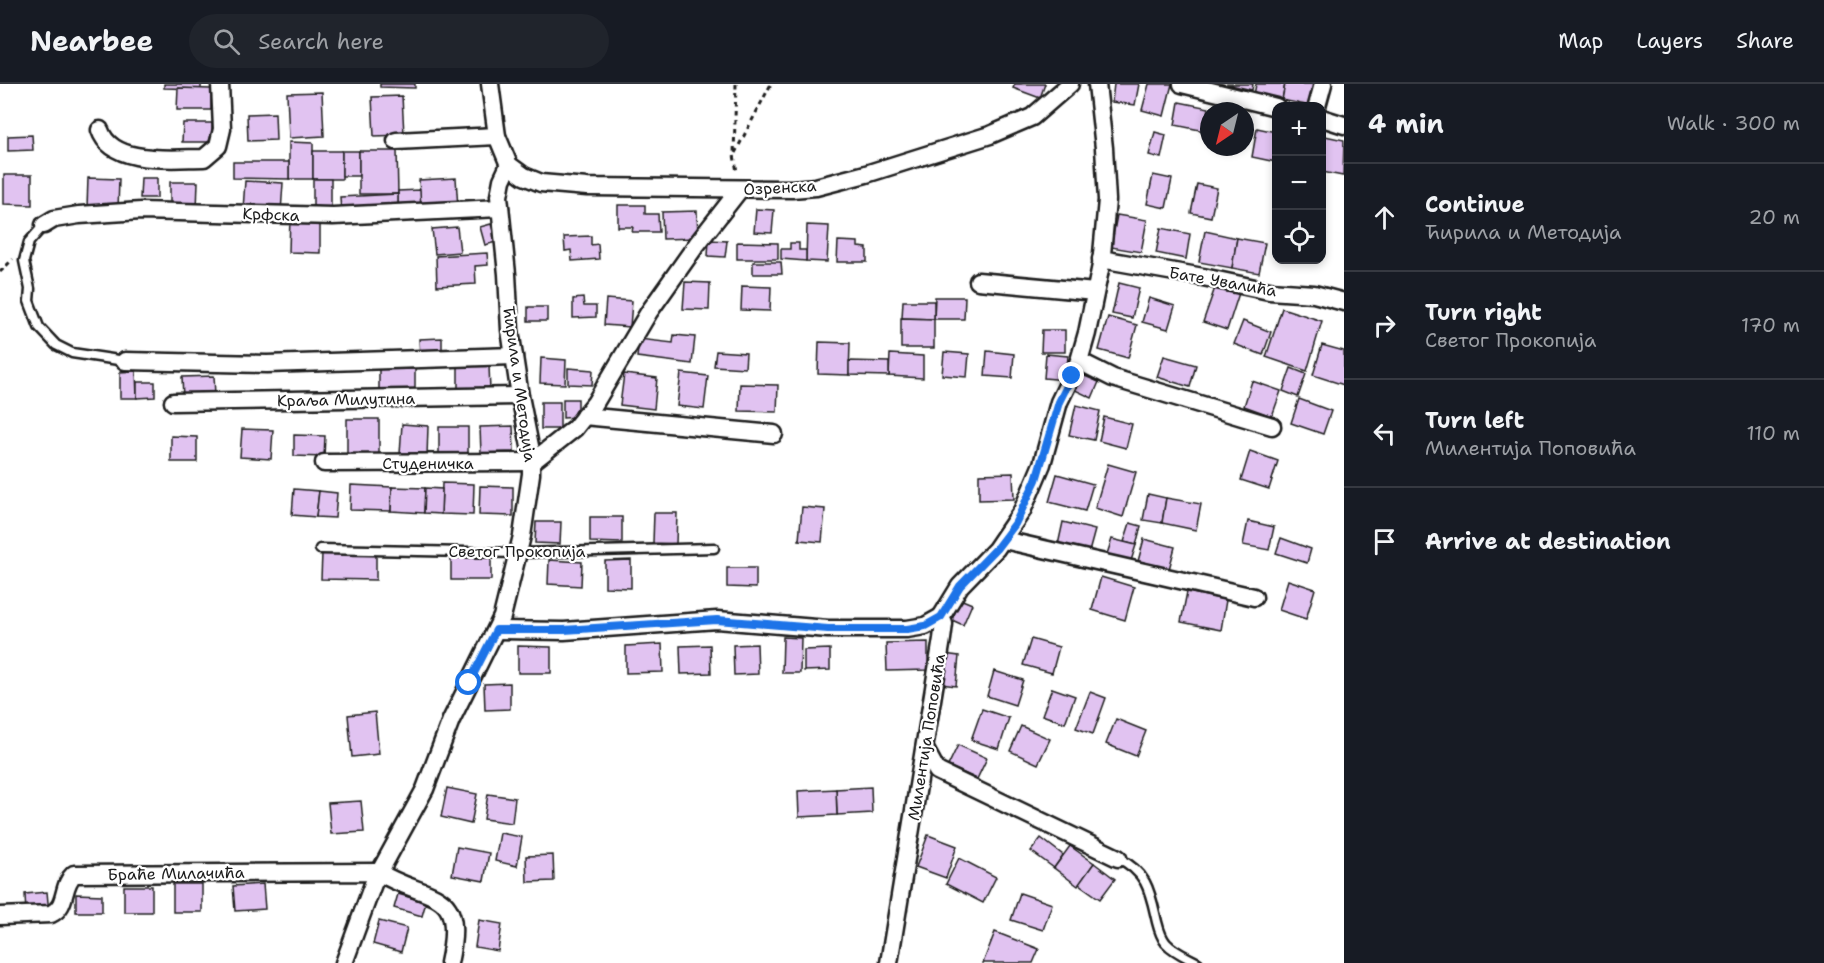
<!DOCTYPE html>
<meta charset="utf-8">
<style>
body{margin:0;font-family:"Shantell Sans",sans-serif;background:#20242c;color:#f1f3f6}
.controls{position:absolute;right:18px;top:18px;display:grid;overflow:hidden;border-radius:12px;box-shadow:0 3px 9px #0003}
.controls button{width:54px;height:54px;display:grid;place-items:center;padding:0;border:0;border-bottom:2px solid #363941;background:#171b24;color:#f1f3f6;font:30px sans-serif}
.compass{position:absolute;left:1200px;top:18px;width:54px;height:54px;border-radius:50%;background:#171b24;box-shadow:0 3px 9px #0003;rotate:215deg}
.stop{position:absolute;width:18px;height:18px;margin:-14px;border:4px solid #1a73e8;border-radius:50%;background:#fff}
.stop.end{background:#1a73e8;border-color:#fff;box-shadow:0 2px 6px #0008}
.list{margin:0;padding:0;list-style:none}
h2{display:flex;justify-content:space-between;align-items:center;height:78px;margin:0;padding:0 24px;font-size:26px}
h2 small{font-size:20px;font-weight:400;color:#9ea1a6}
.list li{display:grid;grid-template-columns:39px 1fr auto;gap:18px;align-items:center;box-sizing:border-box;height:108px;padding:0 24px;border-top:2px solid #363941}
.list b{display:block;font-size:22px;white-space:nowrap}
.list p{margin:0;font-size:20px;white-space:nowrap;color:#9ea1a6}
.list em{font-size:20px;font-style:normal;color:#9ea1a6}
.icon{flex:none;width:33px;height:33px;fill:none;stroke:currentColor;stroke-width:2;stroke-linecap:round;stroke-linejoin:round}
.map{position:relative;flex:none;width:1344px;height:879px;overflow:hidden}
header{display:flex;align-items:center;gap:36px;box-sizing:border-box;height:84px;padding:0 30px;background:#171b24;border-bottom:2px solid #363941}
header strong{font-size:28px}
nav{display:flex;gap:33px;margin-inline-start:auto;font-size:21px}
.search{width:420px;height:54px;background:#20242c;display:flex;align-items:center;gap:15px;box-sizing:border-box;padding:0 21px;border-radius:33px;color:#9ea1a6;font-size:22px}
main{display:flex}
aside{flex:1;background:#171b24}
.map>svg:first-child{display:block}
.building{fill:#e1c3f1;stroke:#1c1c1c;stroke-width:1.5}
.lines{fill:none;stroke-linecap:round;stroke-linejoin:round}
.lane-casing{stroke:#1c1c1c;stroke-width:13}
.street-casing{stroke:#1c1c1c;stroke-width:21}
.path{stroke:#1c1c1c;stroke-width:3;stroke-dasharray:4.5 4.5;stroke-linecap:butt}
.lane{stroke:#fff;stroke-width:8}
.street{stroke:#fff;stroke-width:16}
.route{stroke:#1a73e8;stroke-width:8}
.labels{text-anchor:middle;stroke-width:4.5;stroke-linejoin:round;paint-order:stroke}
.street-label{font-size:16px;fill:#1c1c1c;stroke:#fff}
</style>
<header>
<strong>Nearbee</strong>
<div class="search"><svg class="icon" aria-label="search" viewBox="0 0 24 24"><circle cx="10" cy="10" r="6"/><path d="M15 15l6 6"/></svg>Search here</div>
<nav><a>Map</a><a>Layers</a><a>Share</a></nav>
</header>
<main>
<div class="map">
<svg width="1344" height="879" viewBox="0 0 1344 879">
<rect width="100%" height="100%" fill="#fff"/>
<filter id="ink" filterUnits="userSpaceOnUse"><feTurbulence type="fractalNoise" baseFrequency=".0167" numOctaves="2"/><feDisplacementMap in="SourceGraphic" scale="12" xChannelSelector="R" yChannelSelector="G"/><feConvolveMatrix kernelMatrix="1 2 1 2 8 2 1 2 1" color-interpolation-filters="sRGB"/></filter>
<g filter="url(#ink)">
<g class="building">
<polygon points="164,0 201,0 201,5 164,4"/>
<polygon points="380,0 415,0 415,4 380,3"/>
<polygon points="1015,0 1045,0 1040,14 1013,4"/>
<polygon points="1114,0 1139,0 1135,21 1112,18"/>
<polygon points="1149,0 1172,0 1164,32 1142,26"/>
<polygon points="1226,0 1253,0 1252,6"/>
<polygon points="1256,0 1285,0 1282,16 1254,11"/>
<polygon points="1285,0 1315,0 1311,22 1282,16"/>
<polygon points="178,4 211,5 211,26 177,26"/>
<polygon points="322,8 324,52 289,54 287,9"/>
<polygon points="402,12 404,51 374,52 372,13"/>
<polygon points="1179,18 1209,24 1205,47 1175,41"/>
<polygon points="275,29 276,56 248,57 247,30"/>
<polygon points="183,39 212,39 212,58 182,58"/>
<polygon points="1257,44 1276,48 1276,78 1252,73"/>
<polygon points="1155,48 1166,51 1161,74 1149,71"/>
<polygon points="32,51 33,66 8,67 8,52"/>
<polygon points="1325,52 1344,56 1343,92 1322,88 1322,69"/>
<polygon points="289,58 313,59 313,95 289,95"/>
<rect x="313" y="67" width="29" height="28"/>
<rect x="342" y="67" width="17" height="25"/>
<polygon points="359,67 397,67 398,110 359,110"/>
<polygon points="233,78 289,78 289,95 233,94"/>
<polygon points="4,91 32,91 32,121 4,120"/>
<polygon points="1153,91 1172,95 1166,124 1147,120"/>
<polygon points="88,94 119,95 118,125 87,124"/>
<polygon points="141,94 157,94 157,114 140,114"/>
<polygon points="456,94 458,124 421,126 419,96"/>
<polygon points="313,95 331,95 331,126 313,125"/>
<polygon points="245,97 283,99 281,128 243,126"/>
<polygon points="170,98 198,98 197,125 170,125"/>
<polygon points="1197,100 1217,104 1211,133 1191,129"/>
<polygon points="420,106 421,126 398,126 398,107"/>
<polygon points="398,110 398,126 341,129 340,113"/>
<polygon points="618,121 645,121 645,130 658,130 659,148 632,148 633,143 618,143"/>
<polygon points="756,125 774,126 772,149 754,148"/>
<polygon points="697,127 698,154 663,155 662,128"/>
<polygon points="1117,131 1147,136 1141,168 1111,163"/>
<polygon points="290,133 320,134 320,169 289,168"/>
<polygon points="491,140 496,158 485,161 480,143"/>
<polygon points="807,141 829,142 827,178 806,177"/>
<polygon points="457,143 460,168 435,170 432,145"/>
<polygon points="1161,144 1190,150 1186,175 1156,169"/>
<polygon points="1205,147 1237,154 1232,184 1199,178"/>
<polygon points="591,152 591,161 598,160 599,175 572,177 571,166 565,167 564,153"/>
<polygon points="1237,154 1265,159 1259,189 1232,184"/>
<polygon points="709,156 727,157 725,173 708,172"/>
<polygon points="838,157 858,158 858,163 867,164 867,178 837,178"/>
<polygon points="737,158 778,159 778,175 737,175"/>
<polygon points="790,159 799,159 799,166 806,166 806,177 781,175 781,165 790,165"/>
<polygon points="487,169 488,181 475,182 476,200 437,202 436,172"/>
<polygon points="753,178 781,178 782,190 753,190"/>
<polygon points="685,198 710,199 709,226 683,225"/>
<polygon points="1217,198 1240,206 1227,246 1203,238"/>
<polygon points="1119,199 1139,204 1132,234 1112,230"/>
<polygon points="742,202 771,203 770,227 741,226"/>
<polygon points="935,213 965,213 964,235 934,235"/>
<polygon points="583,214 584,222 596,222 596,233 573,234 573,215"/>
<polygon points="1149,214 1175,222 1168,245 1142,238"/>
<polygon points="606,215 632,217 630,243 604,241"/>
<polygon points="903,217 934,217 934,235 902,234"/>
<rect x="528" y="223" width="19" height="14"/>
<polygon points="1282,224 1322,237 1307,287 1266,273"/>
<polygon points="1108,233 1137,241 1128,274 1099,266"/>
<polygon points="901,234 934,235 934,264 901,264"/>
<polygon points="1243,237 1271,248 1263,271 1234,260"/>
<polygon points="1042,246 1065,246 1065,268 1041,268"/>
<polygon points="674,251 695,253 692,280 637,273 639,255 673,259"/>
<polygon points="442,254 442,272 420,273 419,255"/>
<polygon points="819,258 850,259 849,291 818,290"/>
<polygon points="1322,261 1344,267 1344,301 1313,291"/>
<polygon points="716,267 746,269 745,284 714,282"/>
<polygon points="987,267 1014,270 1012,294 985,292"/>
<polygon points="944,268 969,270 967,293 942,291"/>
<polygon points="890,270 923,272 923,294 889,292"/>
<polygon points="1046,270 1068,272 1066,296 1044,294"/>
<polygon points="1164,272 1196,281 1190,303 1157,293"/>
<polygon points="541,274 566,276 565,300 540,299"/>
<polygon points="849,277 889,278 889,292 849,291"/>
<polygon points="458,282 489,282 490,306 458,306"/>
<polygon points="568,284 593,286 592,301 568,300"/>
<polygon points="1291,284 1306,290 1298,313 1283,307"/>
<rect x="379" y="285" width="36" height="26"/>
<polygon points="136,287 137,314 120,314 120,288"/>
<polygon points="681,289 708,292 704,325 677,322"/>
<polygon points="624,290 657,294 654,325 620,321"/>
<polygon points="1080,290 1099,298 1092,314 1073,305"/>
<polygon points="214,292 215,311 183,313 182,293"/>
<polygon points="1252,297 1281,307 1272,332 1244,322"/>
<polygon points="137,298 155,298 155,313 137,314"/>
<polygon points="740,300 778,301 777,328 739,327"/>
<polygon points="563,315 578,315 578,333 563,334"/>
<polygon points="1299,315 1331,327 1323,350 1291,339"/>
<rect x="541" y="318" width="19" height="27"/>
<polygon points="1076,321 1100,327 1094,356 1069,351"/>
<polygon points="1104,333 1132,340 1126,364 1099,357"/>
<rect x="347" y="335" width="32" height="39"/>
<polygon points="402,340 428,342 427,372 400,370"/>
<polygon points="513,342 514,368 481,369 480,343"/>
<rect x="439" y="343" width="29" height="27"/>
<polygon points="242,345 273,346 271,375 240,373"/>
<polygon points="294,351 325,352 324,373 294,372"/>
<polygon points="171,352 197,353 197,378 171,378"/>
<polygon points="1250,367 1278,377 1269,405 1241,396"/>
<polygon points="1108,380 1136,388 1123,433 1095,424"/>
<polygon points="1013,389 1014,415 979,416 979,390"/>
<polygon points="1057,390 1093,400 1085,427 1049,418"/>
<polygon points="442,399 474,400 473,431 441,430"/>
<polygon points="351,401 392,403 391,427 350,426"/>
<polygon points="480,402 513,403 513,432 479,431"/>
<polygon points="392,403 425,404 424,429 391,427"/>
<polygon points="425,404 442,405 441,430 424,429"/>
<polygon points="294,405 319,407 316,433 292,431"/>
<polygon points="319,407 337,409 335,434 316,433"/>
<polygon points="1148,410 1166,414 1162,439 1143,436"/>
<polygon points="1166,414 1201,420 1196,446 1162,439"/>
<polygon points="802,423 825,425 822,458 799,456"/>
<polygon points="654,429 677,429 676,460 653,459"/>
<polygon points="590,433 622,433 622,459 590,458"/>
<polygon points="1248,437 1274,443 1269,466 1243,461"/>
<polygon points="536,438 561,438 560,460 535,459"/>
<polygon points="1063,438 1095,446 1089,468 1058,461"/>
<polygon points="1130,439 1141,442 1136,461 1124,458"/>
<polygon points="1281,454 1311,465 1307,479 1276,469"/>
<polygon points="1112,455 1136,461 1130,480 1106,473"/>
<polygon points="1144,455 1175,463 1168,489 1137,481"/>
<polygon points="322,470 376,471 376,496 321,495"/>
<rect x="451" y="474" width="40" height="22"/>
<polygon points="549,476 582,478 581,502 548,500"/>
<polygon points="631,476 631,504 605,503 605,477"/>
<polygon points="727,484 756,484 756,504 727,503"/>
<polygon points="1101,493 1134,503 1125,536 1092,526"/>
<polygon points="1288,496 1315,505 1306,535 1279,526"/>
<polygon points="1187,508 1226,516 1221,546 1181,538"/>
<polygon points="960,515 972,520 963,541 952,536"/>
<polygon points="783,553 801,554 800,589 782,589"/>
<polygon points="1031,555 1059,563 1052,589 1023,581"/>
<polygon points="928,558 928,586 887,587 886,559"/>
<polygon points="662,560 663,588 626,589 626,562"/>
<polygon points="757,560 758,590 734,591 733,561"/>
<polygon points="710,561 711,589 681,590 680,562"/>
<polygon points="518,562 551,563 551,589 518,589"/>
<polygon points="830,565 830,586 804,587 804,566"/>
<polygon points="944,570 959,572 956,602 941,600"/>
<polygon points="994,587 1023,596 1015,621 987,612"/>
<polygon points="510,599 510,625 485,626 484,600"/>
<polygon points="1052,604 1075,612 1065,639 1042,631"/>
<polygon points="1090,608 1106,614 1093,650 1076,644"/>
<polygon points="982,625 1009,634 999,665 971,656"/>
<polygon points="375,628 379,670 352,673 348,631"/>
<polygon points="1116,635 1146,647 1136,672 1106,660"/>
<polygon points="1021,642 1050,655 1038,680 1010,667"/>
<polygon points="958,661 987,674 977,695 948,682"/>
<polygon points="871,703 872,729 837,731 836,705"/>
<polygon points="447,704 477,710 471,740 441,733"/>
<polygon points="836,705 837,731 799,733 798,707"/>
<polygon points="488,710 515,714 512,739 484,735"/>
<polygon points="361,717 364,748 331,750 328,719"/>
<polygon points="500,749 522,753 517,782 495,777"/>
<polygon points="928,751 957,762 946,794 916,783"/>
<polygon points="1041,754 1063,771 1054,784 1031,767"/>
<polygon points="1070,762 1094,779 1078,802 1054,784"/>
<polygon points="457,763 489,769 484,797 452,791"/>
<polygon points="553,771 554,797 527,798 526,772"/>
<polygon points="959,774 996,793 983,819 946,800"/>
<polygon points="1094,779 1115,795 1100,815 1079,800"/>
<rect x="173" y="800" width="29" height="28"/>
<polygon points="263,800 265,825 235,827 233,802"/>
<rect x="124" y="802" width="28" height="26"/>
<polygon points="47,808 49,829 26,830 25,810"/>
<polygon points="1020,809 1052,820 1043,846 1011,836"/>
<polygon points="76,810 102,811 102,828 76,828"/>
<polygon points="398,810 426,818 422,832 394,824"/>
<polygon points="479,836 502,840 498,867 475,863"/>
<polygon points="379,837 407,844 401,868 373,860"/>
<polygon points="995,848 1039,865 1033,879 983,879"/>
</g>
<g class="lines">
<g class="lane-casing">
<g id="lane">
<polyline points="44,141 29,158 24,177 30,205 29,217 39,243 56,261 72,269 125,277"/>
<polyline points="320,465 519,469 714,464"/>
<path d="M1118 774C1148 789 1150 808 1157 838 1159 846 1161 853 1166 859 1174 868 1187 873 1198 879"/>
</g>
</g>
<g class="street-casing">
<g id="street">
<polyline points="490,0 497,52 509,81 524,92 541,99 587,103 792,105 816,103 866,90 990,51 1032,33 1070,0"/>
<polyline points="1182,0 1276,23"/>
<polyline points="1317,22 1323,0"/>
<polyline points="1322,34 1344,41"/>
<path d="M100 46C112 82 174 74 204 74L218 62 222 45 220 0"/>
<polyline points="396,57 497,52"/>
<polyline points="44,141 54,135 79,131 141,127 333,132 500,124"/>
<polyline points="1101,175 1203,193 1269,207 1314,210 1344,218"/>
<polyline points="978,197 1095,208"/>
<polyline points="125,277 267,280 514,272"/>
<polyline points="1079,277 1113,294 1272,342"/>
<polyline points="173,318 520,312"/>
<polyline points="584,332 774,350"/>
<polyline points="532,378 575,344 595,319 649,228 697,160 740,105"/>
<polyline points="324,379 532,378"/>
<polyline points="1004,456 1254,513"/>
<polyline points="496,546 564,547 717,536 828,545 907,545 925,542 941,533"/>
<polyline points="925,665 937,687 1118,774"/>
<path d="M0 832 51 830C68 822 61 802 74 790L378 788C429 819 466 800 449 879"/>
<polyline points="344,879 373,800 425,705 451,636 502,533 522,452 531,390 531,367 520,312 510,246 507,190 499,112 502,96 509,81"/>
<polyline points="889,879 942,555 944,540 941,533 960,502 996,465 1022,427 1042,380 1059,318 1079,277 1087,249 1101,181 1107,116 1104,64 1097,0"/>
</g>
</g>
<g class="path">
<polyline points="736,0 734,71 737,88"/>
<polyline points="735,69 771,0"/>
<polyline points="0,188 13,175"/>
</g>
<use href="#lane" class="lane"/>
<use href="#street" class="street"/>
</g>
</g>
<g class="lines" filter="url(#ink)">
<polyline class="route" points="469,599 496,546 564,546 717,536 828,545 907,545 925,542 941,533 960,502 996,465 1015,440 1036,396 1059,318 1072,292"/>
</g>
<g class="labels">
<g class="street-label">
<text transform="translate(780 103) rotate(-3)" y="6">Озренска</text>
<text transform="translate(271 130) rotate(2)" y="6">Крфска</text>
<text transform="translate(1223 197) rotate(10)" y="6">Бате Увалића</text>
<text transform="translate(520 300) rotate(82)" y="6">Ћирила и Методија</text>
<text transform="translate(346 315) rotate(-1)" y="6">Краља Милутина</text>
<text x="428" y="385">Студеничка</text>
<text x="517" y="473">Светог Прокопија</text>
<text transform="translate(926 653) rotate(-81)" y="6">Милентија Поповића</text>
<text transform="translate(176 789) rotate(-1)" y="6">Браће Милачића</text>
</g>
</g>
</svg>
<div class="controls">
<button>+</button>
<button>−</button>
<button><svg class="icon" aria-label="locate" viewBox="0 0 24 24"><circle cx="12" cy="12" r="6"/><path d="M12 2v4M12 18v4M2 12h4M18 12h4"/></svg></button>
</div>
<svg class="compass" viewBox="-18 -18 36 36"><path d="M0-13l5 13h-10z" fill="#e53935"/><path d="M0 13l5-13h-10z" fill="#9ea1a6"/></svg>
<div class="stop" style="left:469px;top:599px"></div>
<div class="stop end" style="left:1072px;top:292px"></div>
</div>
<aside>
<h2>4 min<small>Walk · 300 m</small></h2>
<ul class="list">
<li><svg class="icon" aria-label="ahead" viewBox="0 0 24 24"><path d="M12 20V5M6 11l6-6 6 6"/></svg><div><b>Continue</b><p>Ћирила и Методија</p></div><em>20 m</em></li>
<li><svg class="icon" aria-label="right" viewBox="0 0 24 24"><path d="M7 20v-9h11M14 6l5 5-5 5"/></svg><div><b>Turn right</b><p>Светог Прокопија</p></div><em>170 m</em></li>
<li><svg class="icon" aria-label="left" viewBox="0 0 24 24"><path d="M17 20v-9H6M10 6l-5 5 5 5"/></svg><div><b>Turn left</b><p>Милентија Поповића</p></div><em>110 m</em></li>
<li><svg class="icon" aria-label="arrive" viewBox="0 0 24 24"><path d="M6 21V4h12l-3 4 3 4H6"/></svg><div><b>Arrive at destination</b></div></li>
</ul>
</aside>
</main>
